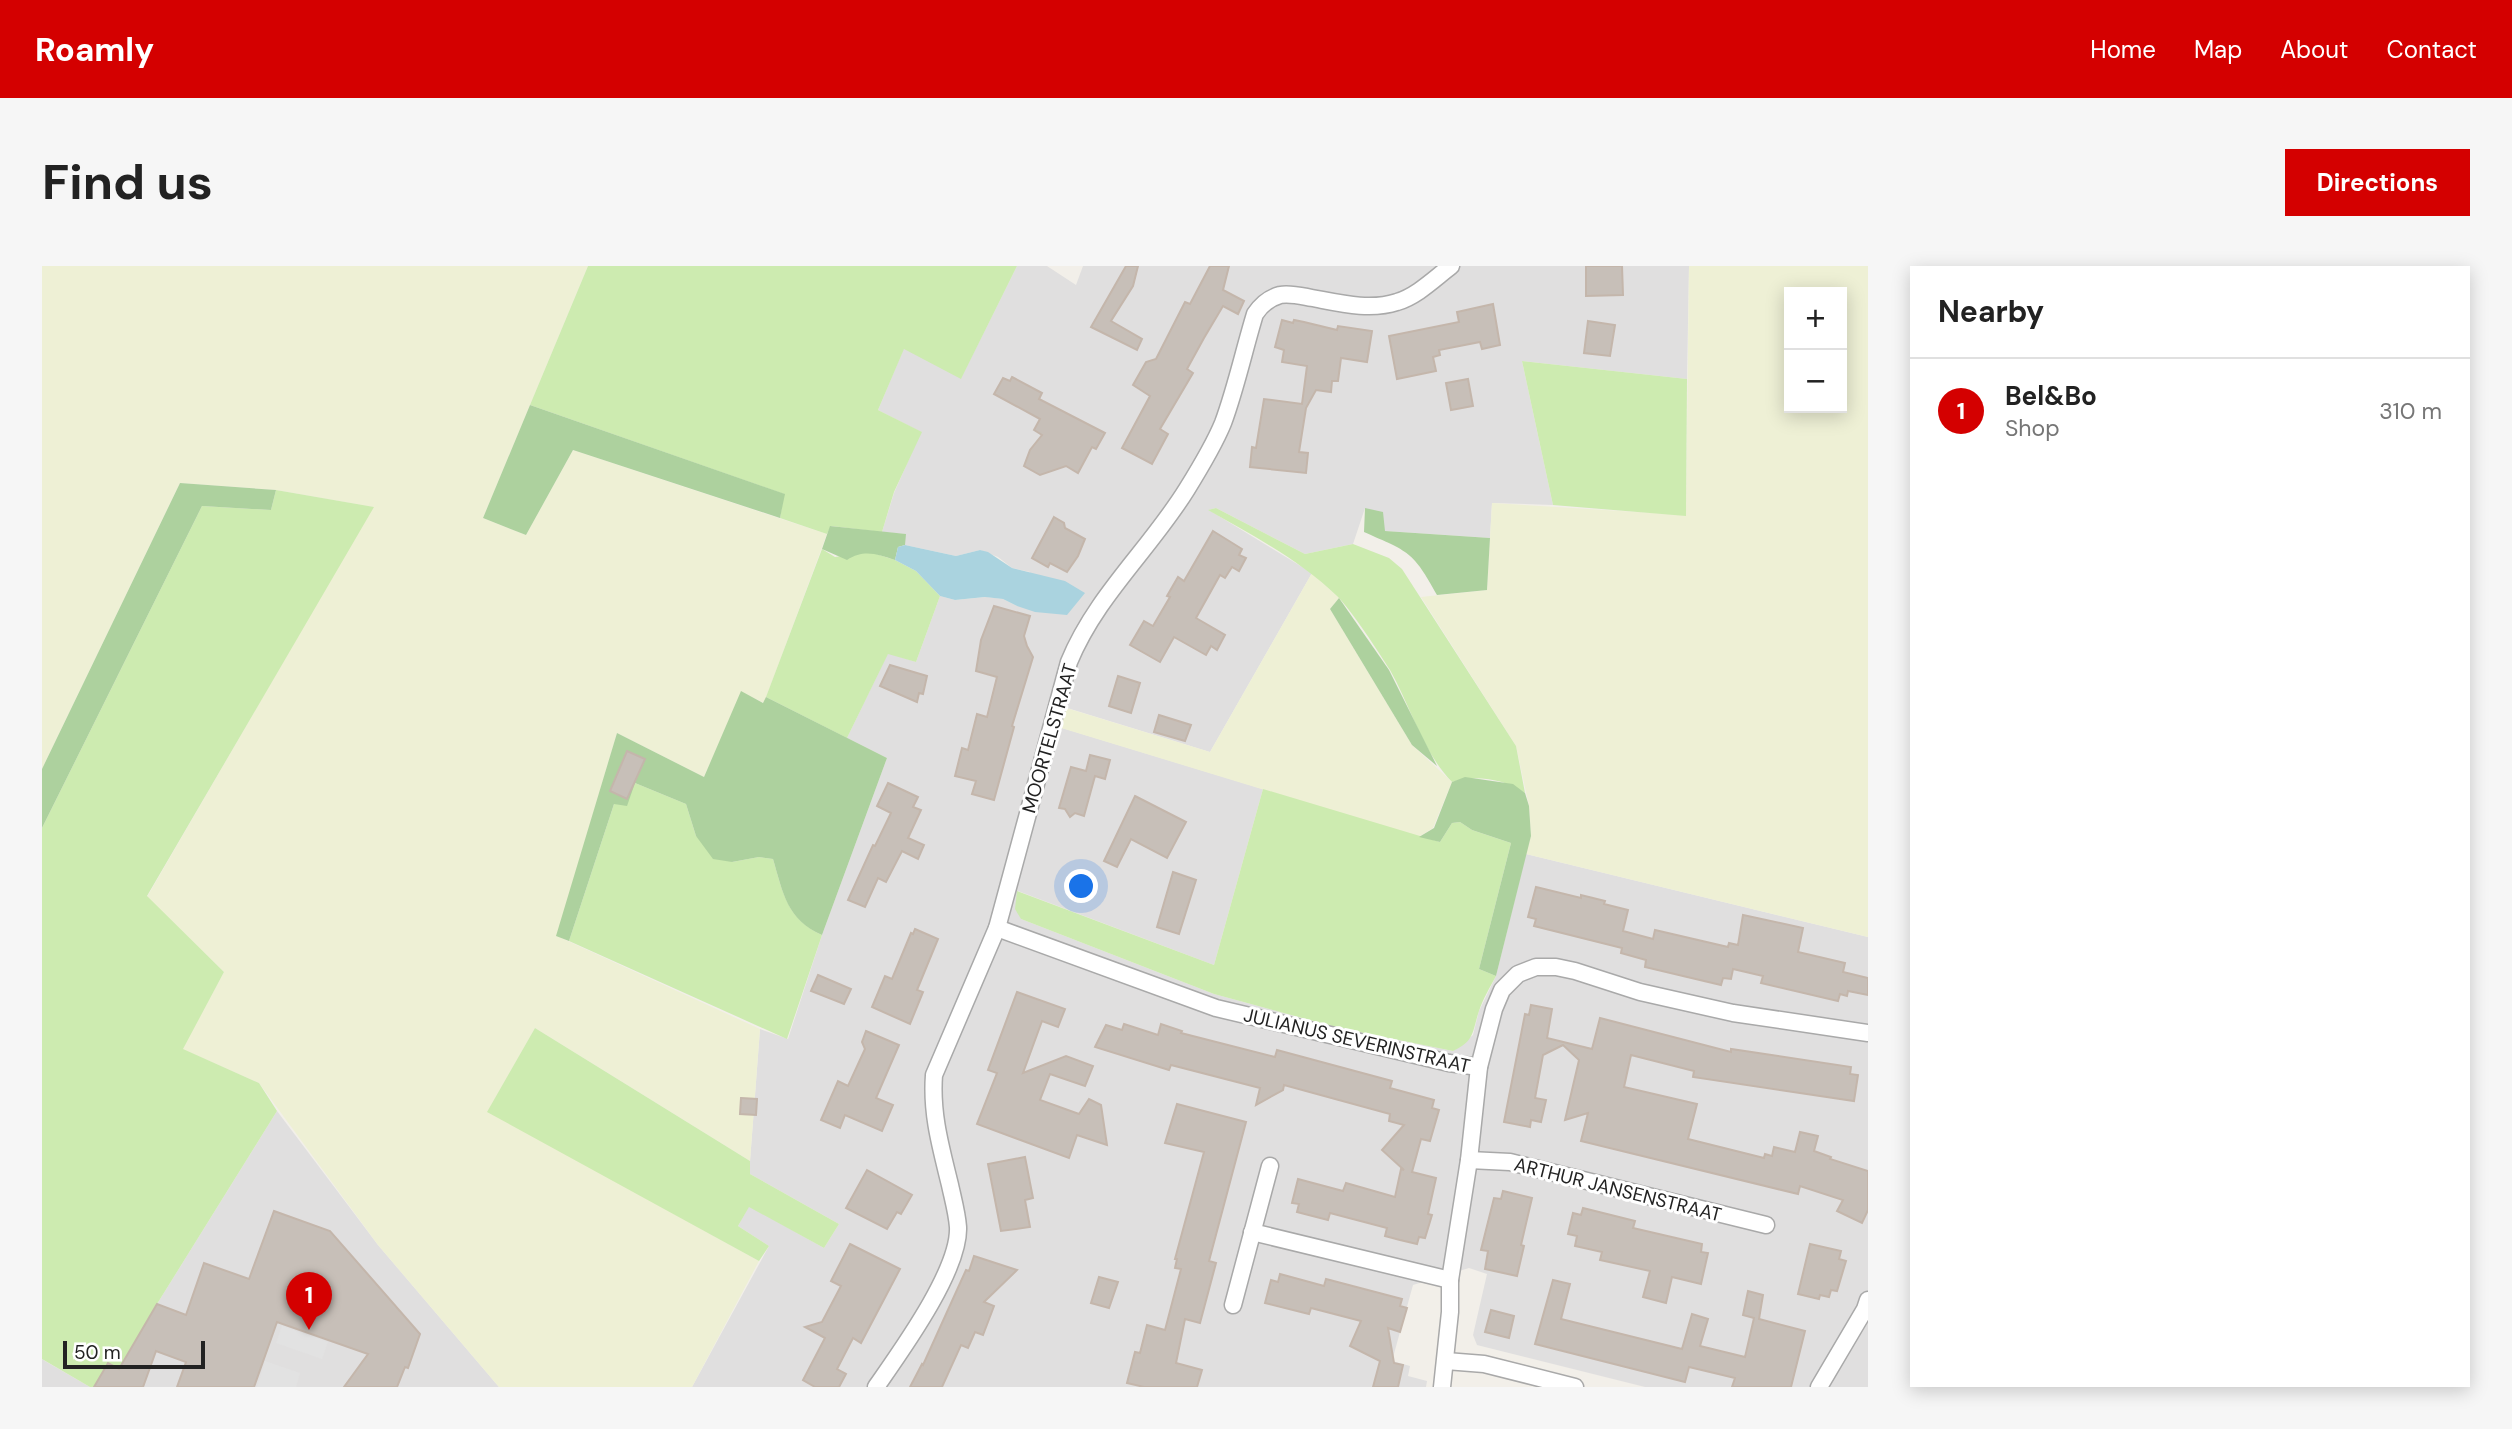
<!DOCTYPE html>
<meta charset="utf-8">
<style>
body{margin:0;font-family:"DM Sans",sans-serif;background:#f6f6f6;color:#222}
.controls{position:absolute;right:21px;top:21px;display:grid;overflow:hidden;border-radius:0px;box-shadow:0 4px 18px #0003}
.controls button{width:63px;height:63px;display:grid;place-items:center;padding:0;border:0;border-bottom:2px solid #e0e0e0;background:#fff;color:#222;font:35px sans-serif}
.scale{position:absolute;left:21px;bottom:18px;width:142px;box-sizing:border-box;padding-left:7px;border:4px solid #222;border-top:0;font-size:19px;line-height:24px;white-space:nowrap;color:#222;-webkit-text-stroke:5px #fff;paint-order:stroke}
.you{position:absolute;left:1040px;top:621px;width:24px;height:24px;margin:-18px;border:5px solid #fff;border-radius:50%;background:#1a73e8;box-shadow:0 0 0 10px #1a73e833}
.badge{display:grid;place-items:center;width:46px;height:46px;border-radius:50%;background:#d40000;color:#fff;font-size:23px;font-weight:700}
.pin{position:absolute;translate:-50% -58px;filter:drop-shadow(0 2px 4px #0008)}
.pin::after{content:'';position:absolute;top:37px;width:24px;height:21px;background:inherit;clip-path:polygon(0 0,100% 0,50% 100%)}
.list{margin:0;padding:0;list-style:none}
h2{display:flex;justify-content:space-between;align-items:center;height:91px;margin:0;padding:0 28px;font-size:30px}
h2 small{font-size:23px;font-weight:400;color:#767676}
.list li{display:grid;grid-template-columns:46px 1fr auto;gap:21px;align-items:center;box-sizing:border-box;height:105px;padding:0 28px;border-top:2px solid #e0e0e0}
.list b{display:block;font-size:26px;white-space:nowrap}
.list p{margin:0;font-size:23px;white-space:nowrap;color:#767676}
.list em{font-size:23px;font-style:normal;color:#767676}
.map{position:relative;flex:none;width:1826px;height:1121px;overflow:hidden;border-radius:0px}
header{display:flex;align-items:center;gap:42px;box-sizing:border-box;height:98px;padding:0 35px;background:#d40000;color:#fff}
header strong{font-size:33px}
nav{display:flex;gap:38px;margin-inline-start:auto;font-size:24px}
.intro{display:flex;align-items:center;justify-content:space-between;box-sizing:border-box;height:168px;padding:0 42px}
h1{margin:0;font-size:49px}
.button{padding:18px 32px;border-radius:0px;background:#d40000;color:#fff;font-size:24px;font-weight:700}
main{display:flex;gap:42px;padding:0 42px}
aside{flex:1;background:#fff;border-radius:0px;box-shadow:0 4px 18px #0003}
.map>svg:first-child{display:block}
.residential{fill:#e0dfdf}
.farmland{fill:#eef0d5;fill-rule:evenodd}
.grass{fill:#cdebb0}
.forest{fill:#add19e}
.parking{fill:#e2e2e2}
.water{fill:#aad3df}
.building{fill:#c7bfb8;stroke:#c4b6ab;stroke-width:2}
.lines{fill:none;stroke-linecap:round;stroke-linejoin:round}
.street-casing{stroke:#a9a9a9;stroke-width:19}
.street{stroke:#fff;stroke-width:16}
.labels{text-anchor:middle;stroke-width:6;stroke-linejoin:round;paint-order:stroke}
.street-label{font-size:19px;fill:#222;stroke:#fff}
</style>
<header>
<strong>Roamly</strong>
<nav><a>Home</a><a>Map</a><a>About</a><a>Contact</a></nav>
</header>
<div class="intro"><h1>Find us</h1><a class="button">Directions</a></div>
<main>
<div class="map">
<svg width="1826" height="1121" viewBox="0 0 1826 1121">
<rect width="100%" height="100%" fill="#f2efe9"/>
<g class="residential">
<polygon points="975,0 1005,0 1034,19 1041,0 1647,0 1645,113 1480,95 1511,239 1450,237 1448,272 1343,265 1323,242 1311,278 1263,288 1174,242 1167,244 1270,307 1168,486 1022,441 1017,461 1221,523 1172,699 976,625 979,653 1172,728 1297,762 1411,785 1431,769 1437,745 1454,710 1484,588 1826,671 1826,1121 1603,1121 1435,1079 1431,1069 1445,1008 1427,1002 1371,1019 1350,1095 1368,1100 1366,1110 1385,1115 1384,1121 650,1121 727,980 696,960 707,940 782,982 797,958 708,908 708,895 718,763 746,773 780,669 845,492 805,472 846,387 874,396 898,330 913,334 944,331 961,333 975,340 988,306 970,302 956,291 938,284 914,290 863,279 863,268 840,266 852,227 879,166 836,144 862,82 919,112"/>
<polygon points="235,845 336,979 457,1121 52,1121 66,1097 77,1102 115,1038"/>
<polygon points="0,1093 3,1095 48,1121 0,1121"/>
</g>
<g class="farmland">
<polygon points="0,0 546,0 441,252 484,269 531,184 785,268 722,437 699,426 662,511 575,467 515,670 718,763 708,895 493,762 446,845 717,995 650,1121 457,1121 336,979 217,817 140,783 182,706 105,631 331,241 234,224 138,217 0,503"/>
<path d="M1647 0H1826V671L1484 588 1489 570 1487 540 1474 480 1379 331 1445 324 1450 237 1644 249ZM1747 26H1800V142H1747Z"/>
<polygon points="1270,307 1297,332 1288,343 1370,479 1410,516 1391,562 1377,571 1016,461 1021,441 1168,486"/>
</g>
<g class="grass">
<polygon points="546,0 975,0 919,113 862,83 836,144 880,166 852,226 840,266 789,260 785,268 738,252 742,228 488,139"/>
<polygon points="1480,95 1645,113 1644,250 1511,239"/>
<polygon points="234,224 332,241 105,630 182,706 141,783 217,817 235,845 115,1038 77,1103 66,1098 52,1121 48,1121 0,1093 0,562 160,240 229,244"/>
<path d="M1174 242 1263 288 1311 278 1347 292 1360 303 1474 480 1483 527C1464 513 1431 508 1410 516 1380 485 1369 441 1348 404 1336 385 1310 345 1295 330 1258 294 1210 269 1166 244Z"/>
<polygon points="780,283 793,291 828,286 853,294 874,305 898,330 874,396 846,388 805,472 724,431"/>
<path d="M593 517 644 538 654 570 690 596 717 591 731 593C741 627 745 653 780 669L745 773 527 675 572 538Z"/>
<path d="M1221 523 1398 576 1410 557 1418 556 1430 564 1469 577 1437 703 1454 710C1448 721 1441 733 1437 745 1430 766 1433 775 1411 785L1297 762 1172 728 979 653 973 643 975 625 1172 699Z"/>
<polygon points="493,762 708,895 708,908 797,958 782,982 707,941 696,960 727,980 717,995 445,846"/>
</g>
<g class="forest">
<polygon points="488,139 743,228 738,252 531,184 484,269 441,252"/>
<polygon points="138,217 234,224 229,244 160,240 0,562 0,503"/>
<path d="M1323 242 1341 246 1343 265 1448 272 1445 324 1395 329C1371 285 1367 286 1322 266Z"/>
<path d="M788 260 864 268 863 279 856 281 853 294C835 288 822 283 805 294L780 283Z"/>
<polygon points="1297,332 1347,404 1395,500 1370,479 1288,343"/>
<path d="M699 425 721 437 724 431 845 492 780 669C745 654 741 627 731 593L717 591 690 596 671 593 654 570 644 538 593 517 585 540 572 538 527 675 514 670 575 467 662 511Z"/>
<polygon points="1423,511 1471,518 1483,527 1487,540 1489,570 1454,710 1437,703 1469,577 1430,564 1418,556 1410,557 1398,576 1377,571 1392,562 1410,516"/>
</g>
<g class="parking">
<polygon points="240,1060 286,1076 280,1093 234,1077"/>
<polygon points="223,1095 258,1107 254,1121 215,1121"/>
</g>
<polygon class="water" points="863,279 914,290 938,284 946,286 970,302 1023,315 1043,327 1025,349 993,346 975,340 961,333 943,331 913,334 898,330 874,305 853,294 856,281"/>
<g class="building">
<polygon points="1084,0 1096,0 1091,20 1069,55 1100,73 1095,84 1049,61"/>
<polygon points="1168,0 1187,0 1181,24 1202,35 1196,48 1181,40 1162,72 1145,103 1151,107 1118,163 1126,168 1110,198 1080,182 1108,130 1091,119 1104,96 1114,93 1143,36 1148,38"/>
<polygon points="1544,0 1580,0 1581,29 1544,30"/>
<polygon points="1451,38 1458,79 1440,83 1438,76 1397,84 1398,89 1391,91 1394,105 1355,113 1347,70 1417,56 1415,46"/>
<polygon points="1240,54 1251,57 1252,54 1262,56 1295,64 1296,60 1330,65 1325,96 1299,92 1296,115 1290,115 1289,126 1274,124 1264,142 1257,186 1266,187 1264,207 1208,201 1210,181 1214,182 1222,133 1260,138 1265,100 1240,96 1242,84 1233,81"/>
<polygon points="1546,55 1573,59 1568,90 1542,87"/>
<polygon points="970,111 1000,127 997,133 1063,167 1054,183 1050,181 1036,207 1024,200 998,209 982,200 988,184 1000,169 992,164 998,153 952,128 961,112 968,115"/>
<polygon points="1426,113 1431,140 1409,144 1404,117"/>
<polygon points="1012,251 1022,257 1023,262 1043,273 1036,290 1025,306 1008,297 1006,301 990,292"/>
<polygon points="1171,265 1200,283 1197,289 1204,292 1197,305 1190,301 1183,312 1178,309 1154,352 1183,369 1175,384 1169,380 1164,389 1132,371 1118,396 1088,379 1102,355 1111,360 1128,331 1125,330 1136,311 1142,315"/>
<polygon points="952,340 988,350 982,370 985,380 991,391 970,460 972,461 952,534 930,528 934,515 913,510 920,482 926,484 935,448 945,451 955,411 934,405 939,374"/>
<polygon points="848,399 885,410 881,428 877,427 875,436 838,420"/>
<polygon points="1076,410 1098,417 1089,447 1067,440"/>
<polygon points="1117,449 1149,459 1143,475 1112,466"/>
<polygon points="585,485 603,493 585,533 568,525"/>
<polygon points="1048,489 1068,494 1063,513 1053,510 1042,550 1033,547 1028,551 1023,543 1017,542 1029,501 1044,505"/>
<polygon points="846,517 876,531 871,541 879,544 866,572 882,579 876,593 860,585 844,616 836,612 823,641 806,634 831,579 833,580 849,547 835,540"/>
<polygon points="1093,530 1144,556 1125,592 1089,573 1075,601 1062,595"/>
<polygon points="1131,606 1154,614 1137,668 1115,661"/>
<polygon points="1494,621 1539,632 1539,629 1563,635 1562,638 1586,644 1581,665 1611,673 1613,664 1686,681 1687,677 1696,679 1701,649 1761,662 1756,686 1803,697 1801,706 1826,712 1826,729 1806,725 1805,730 1798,728 1796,735 1719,717 1721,710 1691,703 1689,713 1681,712 1679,719 1603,701 1604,694 1579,687 1580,682 1492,660 1494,653 1486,651"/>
<polygon points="873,663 896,673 875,724 881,726 868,758 830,741 843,710 850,713 869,667 871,668"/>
<polygon points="776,709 809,723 802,738 769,725"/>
<polygon points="975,726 1023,743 1016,761 1000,755 981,807 1024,790 1051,800 1043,820 1008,808 998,834 1037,848 1047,833 1059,839 1065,879 1035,869 1027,892 935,858 955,807 946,804"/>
<polygon points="1489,739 1510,743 1505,772 1550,783 1558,752 1689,786 1689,783 1809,801 1808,808 1816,809 1812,835 1651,811 1652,805 1589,789 1582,821 1655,838 1646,873 1722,892 1723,888 1730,890 1732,881 1753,886 1758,866 1776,870 1772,885 1789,891 1788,893 1826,905 1826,944 1820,957 1795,945 1801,934 1758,920 1756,928 1539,875 1546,847 1523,854 1537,794 1521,779 1501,789 1493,832 1504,834 1499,856 1489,854 1488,861 1462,856 1483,748 1487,749"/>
<polygon points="1082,758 1116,769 1119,758 1140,765 1139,767 1233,791 1235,784 1350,815 1348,822 1392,834 1390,842 1397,844 1388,875 1379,873 1370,906 1394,912 1386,948 1390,949 1383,972 1377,971 1375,978 1358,974 1343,970 1345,962 1288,947 1286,954 1255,946 1257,938 1250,937 1256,913 1301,925 1304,917 1353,931 1359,903 1362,904 1340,884 1362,859 1347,855 1348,848 1242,819 1241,824 1214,839 1218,822 1129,799 1127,804 1053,781 1064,759 1080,764"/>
<polygon points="824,765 857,779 834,832 851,839 840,865 803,849 798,862 779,854 796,815 806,820 823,783 820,776"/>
<polygon points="699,832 715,833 714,849 698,848"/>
<polygon points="1135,838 1204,856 1167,995 1174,997 1158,1057 1143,1053 1134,1097 1160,1104 1155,1121 1102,1121 1085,1117 1093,1086 1098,1087 1105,1059 1123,1064 1139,1003 1133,1002 1135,993 1133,993 1162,886 1123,877"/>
<polygon points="983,891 991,932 983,934 988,961 959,965 946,898"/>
<polygon points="825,904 870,929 859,948 855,946 845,963 804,942"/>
<polygon points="1461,925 1490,932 1479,979 1482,980 1475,1010 1443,1003 1446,985 1439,984 1452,932 1459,933"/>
<polygon points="1541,942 1593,955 1591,962 1660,978 1659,986 1666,987 1659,1018 1630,1011 1624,1037 1601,1031 1608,1005 1558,994 1560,986 1533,980 1535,970 1526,968 1531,947 1539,949"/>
<polygon points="232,945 288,965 378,1068 366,1102 363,1101 355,1121 302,1121 326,1088 235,1056 212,1121 135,1121 144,1096 114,1085 101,1121 52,1121 66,1097 77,1103 115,1038 144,1049 162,997 207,1013"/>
<polygon points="808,978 858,1003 819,1077 811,1072 795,1103 804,1108 797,1121 773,1121 761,1114 783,1072 763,1061 780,1056 799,1020 789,1015"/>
<polygon points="1768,978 1799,985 1797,993 1804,995 1795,1025 1789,1024 1787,1031 1778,1029 1777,1033 1756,1028"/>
<polygon points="932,990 975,1004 942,1036 952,1040 941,1069 933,1066 926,1082 919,1079 900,1121 868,1121 880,1098 881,1099 924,1004 927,1005"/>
<polygon points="1238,1008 1282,1020 1284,1013 1360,1033 1358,1040 1365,1042 1358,1066 1346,1062 1352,1097 1361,1099 1356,1121 1331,1121 1338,1095 1308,1080 1319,1055 1269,1042 1267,1048 1223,1037 1229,1014 1236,1016"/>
<polygon points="1057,1011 1076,1016 1067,1042 1049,1037"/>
<polygon points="1511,1014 1528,1018 1519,1053 1640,1083 1650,1048 1666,1053 1658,1080 1703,1091 1712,1052 1701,1049 1706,1025 1721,1029 1717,1053 1763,1065 1749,1121 1690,1121 1693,1112 1647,1101 1643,1116 1493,1078"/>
<polygon points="1449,1044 1472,1050 1467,1072 1443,1066"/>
</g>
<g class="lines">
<g class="street-casing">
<g id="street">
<polyline points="955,662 1174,742 1407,797 1437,801"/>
<polyline points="1427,894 1468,896 1724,959"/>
<polyline points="1210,966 1408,1014"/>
<polyline points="1191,1039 1228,900"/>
<polyline points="1404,1095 1442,1098 1533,1121"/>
<path d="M834 1121C859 1085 918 1004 916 961 915 947 911 933 908 919 899 882 889 848 892 809L955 662 1027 396C1054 330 1108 283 1145 223 1158 202 1172 179 1181 157 1194 122 1202 84 1213 48 1219 39 1227 32 1238 29 1248 27 1259 30 1270 32 1297 37 1328 45 1355 36 1375 30 1392 13 1409 0"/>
<polyline points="1400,1121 1408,1046 1408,1014 1427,894 1437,801 1452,743 1460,724 1476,708 1494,701 1514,701 1533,705 1598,726 1691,747 1826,767"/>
<polyline points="1777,1121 1823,1043 1826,1034"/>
</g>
</g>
<use href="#street" class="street"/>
</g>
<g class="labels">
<g class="street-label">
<text transform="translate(1007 472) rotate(-74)" y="7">MOORTELSTRAAT</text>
<text transform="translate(1315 774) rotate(13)" y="7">JULIANUS SEVERINSTRAAT</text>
<text transform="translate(1576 923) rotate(14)" y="7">ARTHUR JANSENSTRAAT</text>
</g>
</g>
</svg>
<div class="controls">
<button>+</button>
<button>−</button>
</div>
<div class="scale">50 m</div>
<div class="you"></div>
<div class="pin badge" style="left:267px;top:1064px">1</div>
</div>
<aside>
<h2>Nearby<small></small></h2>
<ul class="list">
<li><span class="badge">1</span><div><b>Bel&amp;Bo</b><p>Shop</p></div><em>310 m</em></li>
</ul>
</aside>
</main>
